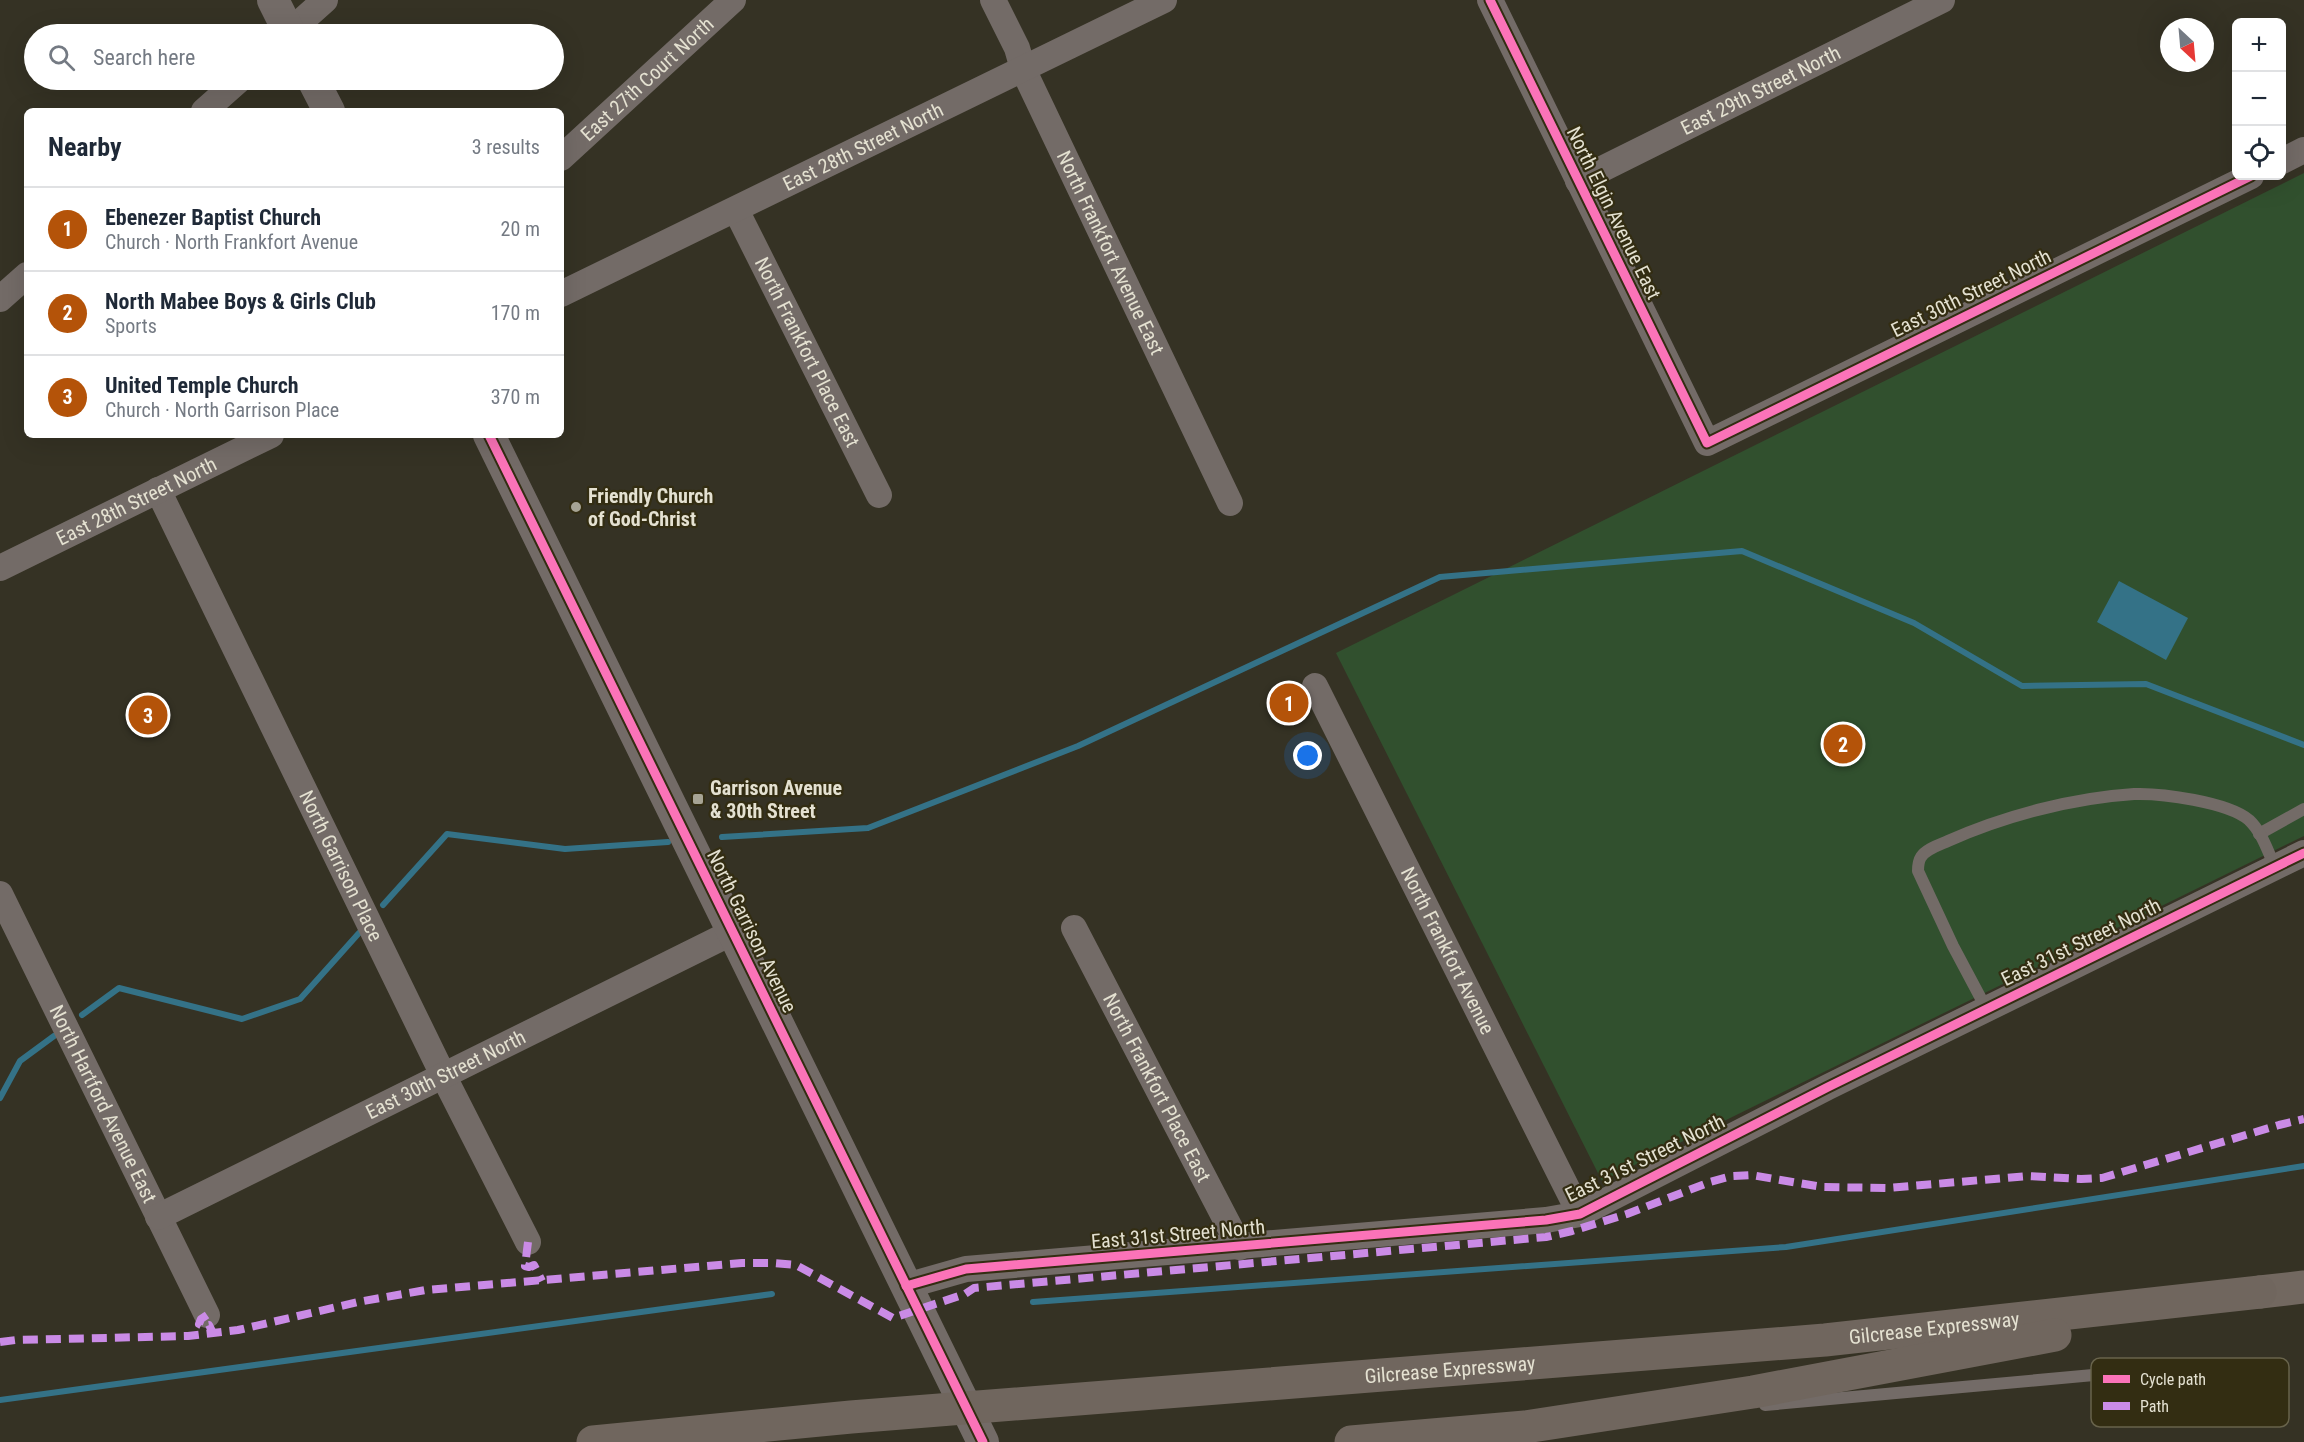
<!DOCTYPE html>
<meta charset="utf-8">
<style>
body{margin:0;font-family:"Roboto Condensed",sans-serif;background:#f6f6f7;color:#1f2937}
.controls{position:absolute;right:18px;top:18px;display:grid;overflow:hidden;border-radius:9px;box-shadow:0 6px 24px #0002}
.controls button{width:54px;height:54px;display:grid;place-items:center;padding:0;border:0;border-bottom:2px solid #e0e1e3;background:#fff;color:#1f2937;font:30px sans-serif}
.compass{position:absolute;left:2160px;top:18px;width:54px;height:54px;border-radius:50%;background:#fff;box-shadow:0 6px 24px #0002;rotate:154deg}
.you{position:absolute;left:1308px;top:756px;width:21px;height:21px;margin:-15px;border:4px solid #fff;border-radius:50%;background:#1a73e8;box-shadow:0 0 0 9px #1a73e833}
.badge{display:grid;place-items:center;width:39px;height:39px;border-radius:50%;background:#b45309;color:#fff;font-size:20px;font-weight:700}
.pin{position:absolute;translate:-50% -50%;border:3px solid #fff;box-shadow:0 2px 6px #0006}
.list{margin:0;padding:0;list-style:none}
h2{display:flex;justify-content:space-between;align-items:center;height:78px;margin:0;padding:0 24px;font-size:26px}
h2 small{font-size:20px;font-weight:400;color:#747a83}
.list li{display:grid;grid-template-columns:39px 1fr auto;gap:18px;align-items:center;box-sizing:border-box;height:84px;padding:0 24px;border-top:2px solid #e0e1e3}
.list b{display:block;font-size:22px;white-space:nowrap}
.list p{margin:0;font-size:20px;white-space:nowrap;color:#747a83}
.list em{font-size:20px;font-style:normal;color:#747a83}
.icon{flex:none;width:33px;height:33px;fill:none;stroke:currentColor;stroke-width:2;stroke-linecap:round;stroke-linejoin:round}
.map{position:relative;flex:none;width:2304px;height:1442px;overflow:hidden}
.search{position:absolute;background:#fff;box-shadow:0 6px 24px #0002;left:24px;top:24px;width:540px;height:66px;display:flex;align-items:center;gap:15px;box-sizing:border-box;padding:0 21px;border-radius:33px;color:#747a83;font-size:22px}
.panel{position:absolute;background:#fff;box-shadow:0 6px 24px #0002;left:24px;top:108px;width:540px;height:330px;border-radius:9px}
.map>svg:first-child{display:block}
.grass{fill:#31502e}
.water{fill:#347287}
.lines{fill:none;stroke-linecap:round;stroke-linejoin:round}
.stream{stroke:#347287;stroke-width:6}
.service{stroke:#736b67;stroke-width:12}
.minor{stroke:#736b67;stroke-width:26}
.tertiary{stroke:#736b67;stroke-width:32}
.trunk{stroke:#726860;stroke-width:33}
.motorway{stroke:#70665e;stroke-width:33}
.quiet{stroke:#ca8be6;stroke-width:8;stroke-dasharray:15 8;stroke-linecap:butt}
.cycleway-casing{stroke:#332d12;stroke-width:13}
.cycleway{stroke:#fb73b8;stroke-width:9}
.poi-dot{fill:#a7a494;stroke:#332d12;stroke-width:2}
.labels{text-anchor:middle;stroke-width:4.5;stroke-linejoin:round;paint-order:stroke}
.street-label{font-size:20px;fill:#e4e1d1;stroke:#332d12}
.poi-label{font-size:20px;font-weight:bold;fill:#e4e1d1;stroke:#332d12;text-anchor:start}
.key{fill:#332d12;stroke:#68634b;stroke-width:1.5}
.key-label{font-size:16px;fill:#e4e1d1}
</style>
<div class="map">
<svg width="2304" height="1442" viewBox="0 0 2304 1442">
<rect width="100%" height="100%" fill="#353224"/>
<polygon class="grass" points="2304,173 2304,836 1602,1181 1336,653"/>
<polygon class="water" points="2119,581 2188,618 2166,660 2097,622"/>
<g class="lines">
<g class="stream">
<polyline points="722,837 868,828 1078,746 1440,577 1742,551 1914,623 2022,686 2146,684 2304,745"/>
<polyline points="383,905 447,834 565,849 668,842"/>
<polyline points="82,1015 119,988 242,1019 300,999 359,933"/>
<polyline points="0,1098 20,1061 54,1036"/>
<polyline points="1033,1302 1786,1247 2304,1166"/>
<polyline points="0,1400 772,1294"/>
</g>
<g class="service">
<polyline points="2259,834 2304,809"/>
<path d="M1986 1008 1953 946 1918 871C1918 867 1919 860 1921 857 1926 849 1939 845 1948 841 2004 816 2072 798 2134 794 2161 793 2228 802 2249 820 2262 832 2268 852 2275 867"/>
<polyline points="1765,1405 2148,1370"/>
</g>
<g class="minor">
<path id="s1" d="M993 0 1017 48 1023 69 1230 503"/>
<polyline points="1490,0 1707,443 2251,176"/>
<polyline points="287,34 325,0"/>
<polyline points="204,111 239,80"/>
<path id="s2" d="M561 158 733 0"/>
<polyline points="2282,161 2304,150"/>
<path id="s3" d="M1578 181 1942 0"/>
<path id="s4" d="M736 210 879 495"/>
<path id="s5" d="M561 294 1164 0"/>
<polyline points="0,299 27,275"/>
<path id="s6" d="M158 490 444 1077 528 1242"/>
<path id="s7" d="M0 568 271 435"/>
<path id="s8" d="M1315 686 1580 1214"/>
<path id="s9" d="M0 894 207 1315"/>
<path id="s10" d="M1074 928 1240 1247"/>
<path id="s11" d="M158 1217 733 932"/>
<polyline points="906,1286 966,1269 1546,1220 1580,1214 1828,1087 2304,853"/>
</g>
<g class="tertiary">
<polyline points="273,0 290,34"/>
<polyline points="313,80 329,111"/>
<polyline points="489,435 983,1442"/>
</g>
<polyline class="trunk" points="2260,1292 2304,1287"/>
<g class="motorway">
<path id="s12" d="M593 1442 851 1417 1825 1340 2260 1292"/>
<polyline points="1351,1442 1525,1427 1753,1392 2055,1335"/>
</g>
<g class="quiet">
<polyline points="528,1242 525,1266 529,1267 534,1265 542,1281"/>
<polyline points="207,1315 201,1319 199,1324 203,1326 209,1325 213,1333"/>
<polyline points="0,1342 16,1340 188,1336 238,1330 358,1302 426,1290 742,1263 774,1263 796,1265 893,1318 965,1294 974,1288 1546,1237 1572,1231 1627,1214 1710,1182 1732,1176 1751,1175 1822,1187 1888,1188 2028,1176 2081,1179 2102,1178 2279,1125 2304,1119"/>
</g>
<g class="cycleway-casing">
<g id="cycleway">
<polyline points="1490,0 1707,443 2251,176"/>
<polyline points="489,435 983,1442"/>
<polyline points="906,1286 966,1269 1546,1220 1580,1214 1828,1087 2304,853"/>
</g>
</g>
<use href="#cycleway" class="cycleway"/>
</g>
<g class="poi-dot">
<circle cx="576" cy="507" r="6"/>
<rect x="692" y="793" width="12" height="12" rx="3"/>
</g>
<g class="labels">
<g class="street-label">
<text dy="7" stroke="none"><textPath href="#s2" startOffset="117">East 27th Court North</textPath></text>
<text dy="7" stroke="none"><textPath href="#s3" startOffset="204">East 29th Street North</textPath></text>
<text dy="7" stroke="none"><textPath href="#s5" startOffset="336">East 28th Street North</textPath></text>
<text transform="translate(1614 213) rotate(64)" y="7">North Elgin Avenue East</text>
<text dy="7" stroke="none"><textPath href="#s1" startOffset="279">North Frankfort Avenue East</textPath></text>
<text transform="translate(1971 293) rotate(-26)" y="7">East 30th Street North</text>
<text dy="7" stroke="none"><textPath href="#s4" startOffset="159">North Frankfort Place East</textPath></text>
<text dy="7" stroke="none"><textPath href="#s7" startOffset="152">East 28th Street North</textPath></text>
<text dy="7" stroke="none"><textPath href="#s6" startOffset="418">North Garrison Place</textPath></text>
<text transform="translate(752 931) rotate(64)" y="7">North Garrison Avenue</text>
<text transform="translate(2081 942) rotate(-26)" y="7">East 31st Street North</text>
<text dy="7" stroke="none"><textPath href="#s8" startOffset="296">North Frankfort Avenue</textPath></text>
<text dy="7" stroke="none"><textPath href="#s11" startOffset="321">East 30th Street North</textPath></text>
<text dy="7" stroke="none"><textPath href="#s10" startOffset="180">North Frankfort Place East</textPath></text>
<text dy="7" stroke="none"><textPath href="#s9" startOffset="234">North Hartford Avenue East</textPath></text>
<text transform="translate(1645 1158) rotate(-26)" y="7">East 31st Street North</text>
<text transform="translate(1178 1234) rotate(-5)" y="7">East 31st Street North</text>
<text dy="7" stroke="none"><textPath href="#s12" startOffset="1346">Gilcrease Expressway</textPath></text>
<text dy="7" stroke="none"><textPath href="#s12" startOffset="860">Gilcrease Expressway</textPath></text>
</g>
<g class="poi-label">
<text x="588" y="503">Friendly Church<tspan x="588" dy="23">of God-Christ</tspan></text>
<text x="710" y="795">Garrison Avenue<tspan x="710" dy="23">&amp; 30th Street</tspan></text>
</g>
</g>
<rect x="2091" y="1358" width="198" height="69" rx="9" class="key"/>
<rect x="2103" y="1375" width="27" height="8" fill="#fb73b8"/>
<rect x="2103" y="1402" width="27" height="8" fill="#ca8be6"/>
<g class="key-label">
<text x="2140" y="1385">Cycle path</text>
<text x="2140" y="1412">Path</text>
</g>
</svg>
<div class="controls">
<button>+</button>
<button>−</button>
<button><svg class="icon" aria-label="locate" viewBox="0 0 24 24"><circle cx="12" cy="12" r="6"/><path d="M12 2v4M12 18v4M2 12h4M18 12h4"/></svg></button>
</div>
<svg class="compass" viewBox="-18 -18 36 36"><path d="M0-13l5 13h-10z" fill="#e53935"/><path d="M0 13l5-13h-10z" fill="#747a83"/></svg>
<div class="you"></div>
<div class="pin badge" style="left:1289px;top:703px">1</div>
<div class="pin badge" style="left:1843px;top:744px">2</div>
<div class="pin badge" style="left:148px;top:715px">3</div>
<div class="search"><svg class="icon" aria-label="search" viewBox="0 0 24 24"><circle cx="10" cy="10" r="6"/><path d="M15 15l6 6"/></svg>Search here</div>
<section class="panel">
<h2>Nearby<small>3 results</small></h2>
<ul class="list">
<li><span class="badge">1</span><div><b>Ebenezer Baptist Church</b><p>Church · North Frankfort Avenue</p></div><em>20 m</em></li>
<li><span class="badge">2</span><div><b>North Mabee Boys &amp; Girls Club</b><p>Sports</p></div><em>170 m</em></li>
<li><span class="badge">3</span><div><b>United Temple Church</b><p>Church · North Garrison Place</p></div><em>370 m</em></li>
</ul>
</section>
</div>
